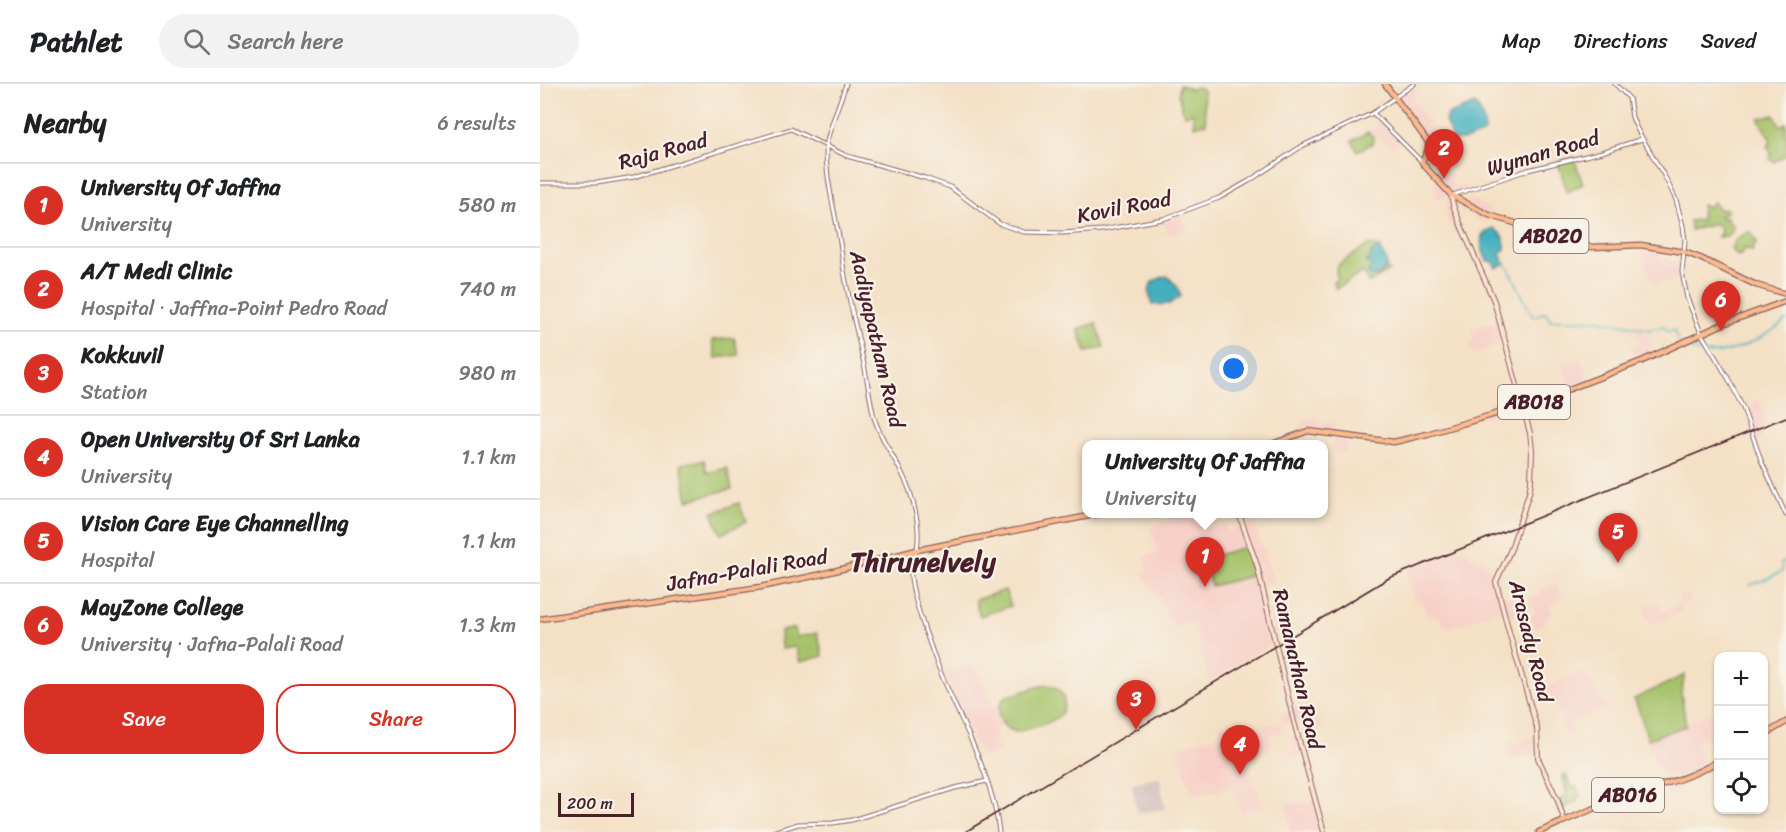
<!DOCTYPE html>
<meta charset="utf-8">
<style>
body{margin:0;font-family:Sriracha,sans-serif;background:#f2f2f2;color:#202124}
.controls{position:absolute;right:18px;bottom:18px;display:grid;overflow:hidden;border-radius:12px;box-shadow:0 2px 4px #0004}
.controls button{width:54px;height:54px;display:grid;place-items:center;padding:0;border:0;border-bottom:2px solid #e0e0e0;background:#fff;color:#202124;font:30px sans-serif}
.scale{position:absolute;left:18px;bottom:15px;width:76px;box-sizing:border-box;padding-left:6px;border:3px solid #4a1f2b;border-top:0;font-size:16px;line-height:21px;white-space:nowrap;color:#4a1f2b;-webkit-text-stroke:4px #f7f3e8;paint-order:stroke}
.you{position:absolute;left:694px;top:285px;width:21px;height:21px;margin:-15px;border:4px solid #fff;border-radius:50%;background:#1a73e8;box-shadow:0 0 0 9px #1a73e833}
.badge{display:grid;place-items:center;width:39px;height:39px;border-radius:50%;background:#d93025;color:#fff;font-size:20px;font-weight:700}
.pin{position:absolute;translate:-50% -50px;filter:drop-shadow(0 2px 3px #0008)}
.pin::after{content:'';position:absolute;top:32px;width:21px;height:18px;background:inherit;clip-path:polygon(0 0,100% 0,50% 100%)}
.popup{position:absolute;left:542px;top:356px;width:246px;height:78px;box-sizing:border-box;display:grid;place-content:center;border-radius:12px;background:#fff;filter:drop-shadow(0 2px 4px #0005);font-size:20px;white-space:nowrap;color:#757577}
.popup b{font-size:22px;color:#202124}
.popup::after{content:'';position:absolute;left:50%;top:100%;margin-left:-12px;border:12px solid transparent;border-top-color:#fff}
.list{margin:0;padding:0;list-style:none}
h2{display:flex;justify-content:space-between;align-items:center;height:78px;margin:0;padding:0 24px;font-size:26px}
h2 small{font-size:20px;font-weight:400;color:#757577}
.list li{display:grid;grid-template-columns:39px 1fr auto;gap:18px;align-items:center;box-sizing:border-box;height:84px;padding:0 24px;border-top:2px solid #e0e0e0}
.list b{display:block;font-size:22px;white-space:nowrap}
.list p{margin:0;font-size:20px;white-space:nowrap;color:#757577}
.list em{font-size:20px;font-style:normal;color:#757577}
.actions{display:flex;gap:12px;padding:18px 24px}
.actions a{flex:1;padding:14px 0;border:2px solid #d93025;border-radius:24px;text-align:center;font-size:21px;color:#d93025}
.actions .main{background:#d93025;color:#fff}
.icon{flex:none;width:33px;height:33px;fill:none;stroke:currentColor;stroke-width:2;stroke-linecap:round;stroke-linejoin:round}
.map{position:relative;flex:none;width:1246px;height:748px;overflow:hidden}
header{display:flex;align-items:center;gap:36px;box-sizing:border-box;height:84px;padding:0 30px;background:#fff;border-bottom:2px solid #e0e0e0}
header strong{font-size:28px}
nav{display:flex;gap:33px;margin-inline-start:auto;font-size:21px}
.search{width:420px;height:54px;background:#f2f2f2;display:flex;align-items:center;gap:15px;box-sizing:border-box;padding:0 21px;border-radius:33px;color:#757577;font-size:22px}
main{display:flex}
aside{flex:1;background:#fff}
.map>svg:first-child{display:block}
.built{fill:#f7d1c7}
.industrial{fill:#d2bfc0}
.green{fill:#a6c269;stroke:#78704a;stroke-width:1.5}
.water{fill:#42afbe;stroke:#466774;stroke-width:1.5}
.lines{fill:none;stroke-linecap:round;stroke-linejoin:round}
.stream{stroke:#42afbe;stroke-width:1.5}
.tertiary-casing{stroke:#866361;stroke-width:5}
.secondary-casing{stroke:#866361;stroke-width:6}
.primary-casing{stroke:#866361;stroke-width:7}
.tertiary{stroke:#fff;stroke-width:3}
.secondary{stroke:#fee3d2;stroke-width:4}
.primary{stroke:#fcba8e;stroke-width:4.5}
.rail{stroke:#4a1f2b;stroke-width:1.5}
.labels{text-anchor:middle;stroke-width:4.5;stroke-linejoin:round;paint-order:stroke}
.shield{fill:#f7f3e8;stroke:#7e5f64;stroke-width:1.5}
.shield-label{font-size:20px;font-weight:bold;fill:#4a1f2b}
.street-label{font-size:21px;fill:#4a1f2b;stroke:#f7f3e8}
.district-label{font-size:27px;font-weight:bold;fill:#4a1f2b;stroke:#f7f3e8}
</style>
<header>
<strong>Pathlet</strong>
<div class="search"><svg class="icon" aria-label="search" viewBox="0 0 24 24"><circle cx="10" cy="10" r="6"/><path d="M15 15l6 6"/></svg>Search here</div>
<nav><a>Map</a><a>Directions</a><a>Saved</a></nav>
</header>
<main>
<aside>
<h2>Nearby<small>6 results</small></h2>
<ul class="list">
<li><span class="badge">1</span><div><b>University Of Jaffna</b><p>University</p></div><em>580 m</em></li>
<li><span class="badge">2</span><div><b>A/T Medi Clinic</b><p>Hospital · Jaffna-Point Pedro Road</p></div><em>740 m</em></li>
<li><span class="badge">3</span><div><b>Kokkuvil</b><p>Station</p></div><em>980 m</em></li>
<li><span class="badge">4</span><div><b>Open University Of Sri Lanka</b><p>University</p></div><em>1.1 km</em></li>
<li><span class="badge">5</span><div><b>Vision Care Eye Channelling</b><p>Hospital</p></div><em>1.1 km</em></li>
<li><span class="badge">6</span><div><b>MayZone College</b><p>University · Jafna-Palali Road</p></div><em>1.3 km</em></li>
</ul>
<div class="actions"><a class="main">Save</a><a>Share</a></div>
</aside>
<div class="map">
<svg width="1246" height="748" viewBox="0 0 1246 748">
<rect width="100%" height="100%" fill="#f7f3e8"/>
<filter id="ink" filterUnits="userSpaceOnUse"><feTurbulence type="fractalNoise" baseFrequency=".0167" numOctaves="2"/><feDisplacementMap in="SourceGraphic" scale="12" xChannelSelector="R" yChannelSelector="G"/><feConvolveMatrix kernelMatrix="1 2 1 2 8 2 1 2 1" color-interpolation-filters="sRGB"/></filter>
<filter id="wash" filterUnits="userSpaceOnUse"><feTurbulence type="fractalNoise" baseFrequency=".008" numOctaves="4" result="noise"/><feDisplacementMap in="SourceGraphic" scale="24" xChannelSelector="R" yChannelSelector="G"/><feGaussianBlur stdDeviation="1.35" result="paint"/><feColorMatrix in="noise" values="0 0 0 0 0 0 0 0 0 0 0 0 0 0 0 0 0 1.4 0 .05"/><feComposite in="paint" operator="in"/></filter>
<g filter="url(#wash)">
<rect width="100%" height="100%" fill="#f4e0c5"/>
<g class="built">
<polygon points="863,0 871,0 878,9 872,15 900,53 889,60 855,13 867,5"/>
<polygon points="841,37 860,57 853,64 838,53 833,53 828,48"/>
<polygon points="913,56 917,57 916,61 919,68 901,76 895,67"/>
<polygon points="991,72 994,75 996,84 968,92 965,79"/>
<polygon points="906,86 912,92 911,97 916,104 925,102 927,106 912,111 928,120 930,115 951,125 945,138 914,122 923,147 915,150 906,127 908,122 907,118 911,111 908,109 899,116 894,111 897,105 894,100 897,96 894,93"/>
<polygon points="641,128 647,146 628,151 623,135"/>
<polygon points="1101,161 1122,165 1119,173 1137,178 1141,193 1114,202 1103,176"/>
<polygon points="958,238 964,260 933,269 929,257 934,254 931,244"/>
<polygon points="1094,243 1106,247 1114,271 1096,279 1090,263 1100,258"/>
<polygon points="1041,273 1050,297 1031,304 1021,279"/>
<polygon points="964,315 969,326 943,334 940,327 954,318"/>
<polygon points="1218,315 1221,320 1226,341 1219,344 1223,355 1215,358 1207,335 1213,326 1211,319"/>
<polygon points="778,333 780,341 793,337 794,350 806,352 806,367 798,370 792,366 793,350 763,349 760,340 764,337"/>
<polygon points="642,430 655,430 661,446 684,438 687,447 702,442 713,473 733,558 669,598 654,538 634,543 620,516 602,489 607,487 604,472 618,468 610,443"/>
<polygon points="713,439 722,462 734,498 722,499 704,442"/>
<polygon points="923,464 931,473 944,477 950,488 957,494 961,514 966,512 971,512 976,525 976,530 974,531 965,533 962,525 908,544 904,542 898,531 890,534 887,533 882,518 874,515 867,487"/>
<polygon points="1013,500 1016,501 1022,514 1009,522 1013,527 1012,530 1005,535 1003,541 996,544 989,534 996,530 988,515"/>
<polygon points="1150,511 1152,518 1140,519 1141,529 1113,541 1109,538 1105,527 1107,521 1116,517 1123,526 1139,519 1139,512"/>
<polygon points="742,523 747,545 734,550 728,525"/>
<polygon points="434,580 454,621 461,643 454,646 461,668 441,673 404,591"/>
<polygon points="1043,588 1053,603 1057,616 1064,615 1068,623 1030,639 1033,651 1026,653 1021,643 1025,640 1005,603"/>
<polygon points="759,623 763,626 765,636 780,633 782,644 778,647 767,649 769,659 761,663 763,671 753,674 750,669 754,665 751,653 757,652 757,648 766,646 765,637 743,639 741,630 751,627 751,624"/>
<polygon points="1170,628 1174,628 1178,639 1178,649 1175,652 1178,661 1172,664 1166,654 1155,658 1167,684 1178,677 1178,685 1171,689 1167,685 1145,693 1147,699 1129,710 1125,700 1124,688 1118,687 1108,655 1145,642"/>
<polygon points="702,635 704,645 741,639 743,648 729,651 731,663 726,666 708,671 710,684 723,723 701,729 692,704 653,711 635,663 681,651 678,640"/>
<polygon points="998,652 997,668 978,674 972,675 967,672 966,663 968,658 972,657 978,659"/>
<polygon points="776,718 784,747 781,748 750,748 745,719"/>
</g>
<polygon class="industrial" points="620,694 625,725 597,729 592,699"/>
<g class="green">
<polygon points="639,1 644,2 650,5 657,3 663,6 666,39 654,42 653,29 644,31 638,10"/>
<path d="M1234 31 1240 42 1246 39V71L1234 78 1230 75 1231 69 1227 62 1231 58C1229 48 1220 43 1219 34Z"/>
<polygon points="828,48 833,53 832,60 817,67 812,57"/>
<polygon points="1034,74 1043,100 1027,108 1018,78"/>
<polygon points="1174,118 1179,126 1185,124 1187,126 1187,128 1180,132 1183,135 1187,133 1187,136 1193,142 1192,148 1187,152 1178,153 1180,150 1181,145 1175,140 1151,146 1149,137 1161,136 1162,121 1168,123"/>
<polygon points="1209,148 1212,149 1217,159 1214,162 1212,167 1207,165 1203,166 1202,170 1198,172 1193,168 1191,164 1197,154"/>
<path d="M828 161 841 163C839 165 837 165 835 166 830 168 829 177 831 182L828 188 830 192H838L847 185 850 187 829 199 823 188 796 205 793 198 797 195 796 185 799 180Z"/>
<polygon points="556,239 564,263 546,268 538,245"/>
<polygon points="194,254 199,271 176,274 172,256"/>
<polygon points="164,376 167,389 187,384 192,405 148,416 141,380"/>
<polygon points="199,419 206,438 181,450 172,429"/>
<polygon points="706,463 715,491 671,502 663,475"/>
<polygon points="465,506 471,522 440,532 435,516"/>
<polygon points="254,544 257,553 277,549 283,572 260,578 256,563 241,565 240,547"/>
<path d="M1145 591 1141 608 1146 642 1108 655C1103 641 1101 628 1094 615Z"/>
<path d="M509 601C517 604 523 608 524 617 528 639 492 643 476 648 459 643 453 628 465 613L501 602Z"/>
<polygon points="1026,691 1033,704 1037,703 1040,712 1037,713 1037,718 1021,725 1018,717 1027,711 1023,692"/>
</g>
<g class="water">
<path d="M935 20C941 27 945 39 945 48 938 53 922 58 913 56L905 37 907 31Z"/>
<path d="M954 144C961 149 966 156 965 165L960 170 965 180 956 184 952 177H947C943 168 940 161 942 151Z"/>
<path d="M839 165 846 175 847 182 839 191 830 192 828 188 831 181 829 179H826V177L830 175C832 170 830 166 839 165Z"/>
<polygon points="627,192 636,201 641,212 629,220 612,221 609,209 611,199 622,193"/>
</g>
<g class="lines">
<g class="stream">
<polyline points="966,179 993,233 1005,228 1011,236 1059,236 1111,246 1123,242 1127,247 1134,246 1139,259"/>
<path d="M1143 262C1150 265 1157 268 1165 269 1190 273 1228 252 1246 236"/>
<polyline points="1210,501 1222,497 1243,487 1241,479 1246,477"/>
</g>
</g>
</g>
<g filter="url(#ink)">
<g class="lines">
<g class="tertiary-casing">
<g id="tertiary">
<path d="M306 0C301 16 286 51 286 65 286 102 298 137 302 173 306 206 315 238 322 271 327 291 329 313 334 333 342 361 363 383 371 411 376 427 380 449 377 465 375 472 371 479 371 487 369 502 386 550 392 566 413 627 452 683 459 748"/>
<polyline points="1075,0 1089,14 1092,33 1097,45 1126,95 1136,116 1143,142 1145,157 1142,188 1147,214 1161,249 1188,294 1203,324 1221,376 1246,431"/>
<polyline points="833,29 882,78"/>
<polyline points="0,99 57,99 94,93 251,45 307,72 385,94 410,103 460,140 484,148 523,149 562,146 623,135 679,114 709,97 762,62 833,29 874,0"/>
<polyline points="913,111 988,86 1062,68 1102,55"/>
<polyline points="233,748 258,740 293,739 312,736 415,704 447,697"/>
</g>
</g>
<g class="secondary-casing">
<g id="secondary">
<polyline points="911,111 913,121 920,139 954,217 990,349 992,366 991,398 989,409 971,465 956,498 969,548 997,644 998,674 1018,717 1024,736"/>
<polyline points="699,430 717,481 754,638 784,748"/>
</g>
</g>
<g class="primary-casing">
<g id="primary">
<polyline points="845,0 888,58 889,64 882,78 883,80 911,111 949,131 1052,163 1101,161 1144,168 1160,174 1216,201 1246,210"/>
<polyline points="732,360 768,347 854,358 887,350 993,319 1102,277 1183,240 1246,217"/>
<polyline points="0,535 221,503 278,491 377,466 559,430"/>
<polyline points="1224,651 1246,638"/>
<path d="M999 748C1027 736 1055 723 1084 713 1115 702 1150 695 1178 677"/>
</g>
</g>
<use href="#tertiary" class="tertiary"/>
<use href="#secondary" class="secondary"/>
<use href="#primary" class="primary"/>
<polyline class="rail" points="425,748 849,494 1246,333"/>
</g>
</g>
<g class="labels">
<g class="shield">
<rect x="973.5" y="135" width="75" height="34" rx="4.5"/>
<rect x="958" y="301" width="72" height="34" rx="4.5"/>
<rect x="1052" y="694" width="72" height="34" rx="4.5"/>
</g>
<g class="shield-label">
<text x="1011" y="159">AB020</text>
<text x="994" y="325">AB018</text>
<text x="1088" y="718">AB016</text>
</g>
<g class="street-label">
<text transform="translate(123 67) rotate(-15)" y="7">Raja Road</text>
<text transform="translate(1003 69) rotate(-16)" y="7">Wyman Road</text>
<text transform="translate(584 123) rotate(-11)" y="7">Kovil Road</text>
<text transform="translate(337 255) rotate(77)" y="7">Aadiyapatham Road</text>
<text transform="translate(207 486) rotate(-10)" y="7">Jafna-Palali Road</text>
<text transform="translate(991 557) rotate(76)" y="7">Arasady Road</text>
<text transform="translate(758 585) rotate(77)" y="7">Ramanathan Road</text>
</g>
<g class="district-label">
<text x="383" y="487">Thirunelvely</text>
</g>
</g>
</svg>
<div class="controls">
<button>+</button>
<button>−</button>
<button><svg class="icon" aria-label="locate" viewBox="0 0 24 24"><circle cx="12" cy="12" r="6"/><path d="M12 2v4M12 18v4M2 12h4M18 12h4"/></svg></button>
</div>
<div class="scale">200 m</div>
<div class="you"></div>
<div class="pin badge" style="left:665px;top:503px">1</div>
<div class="popup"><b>University Of Jaffna</b>University</div>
<div class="pin badge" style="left:904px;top:95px">2</div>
<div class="pin badge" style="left:596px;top:646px">3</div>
<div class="pin badge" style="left:700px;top:691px">4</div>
<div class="pin badge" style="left:1078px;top:479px">5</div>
<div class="pin badge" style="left:1181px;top:247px">6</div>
</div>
</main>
